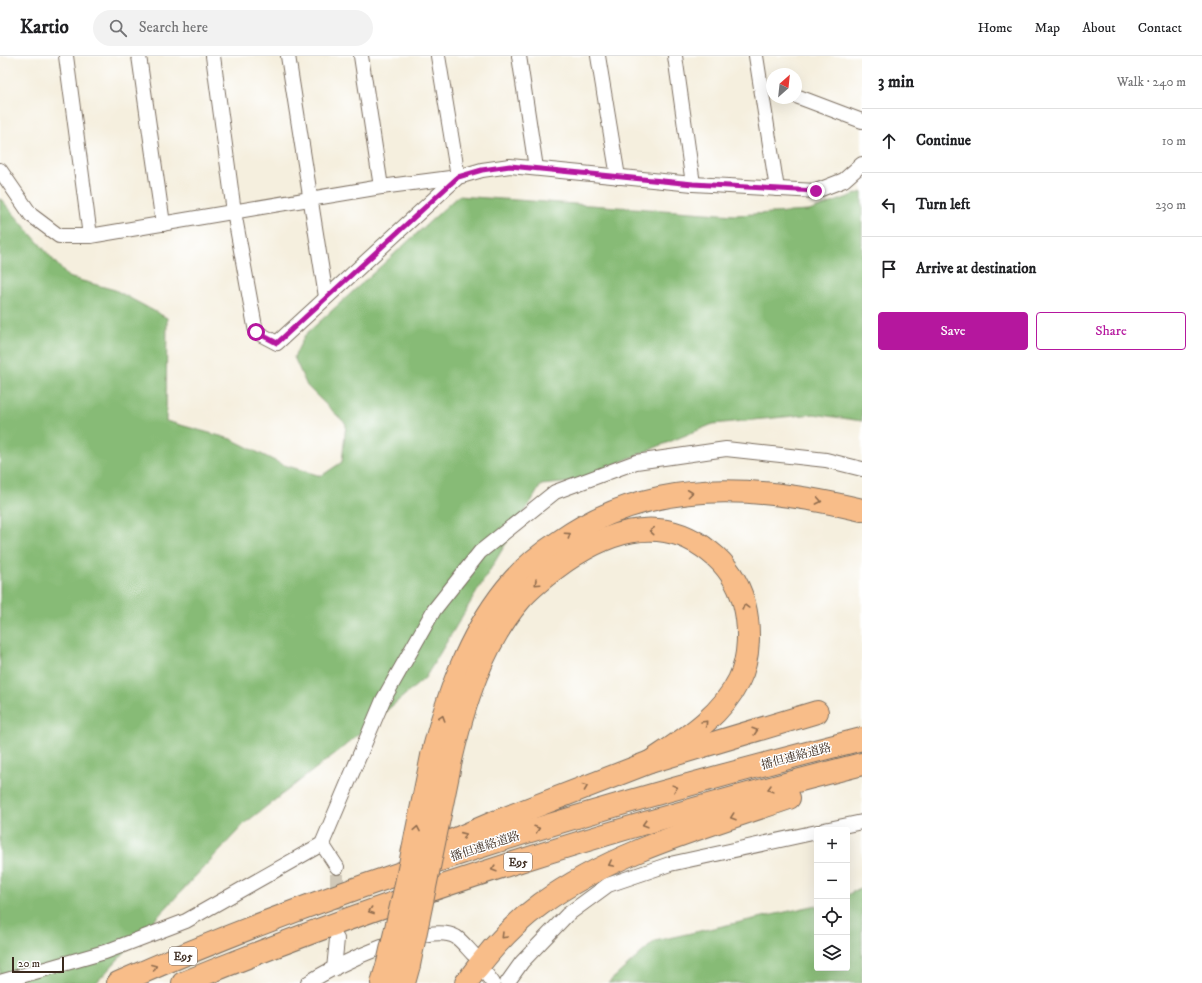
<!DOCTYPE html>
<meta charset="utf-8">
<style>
body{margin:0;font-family:"IM FELL DW Pica","Noto Serif JP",serif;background:#f2f2f2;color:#202124}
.controls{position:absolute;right:12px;bottom:12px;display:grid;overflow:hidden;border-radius:4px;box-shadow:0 4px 16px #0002}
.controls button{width:36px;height:36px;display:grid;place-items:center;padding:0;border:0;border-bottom:1px solid #e0e0e0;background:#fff;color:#202124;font:20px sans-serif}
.compass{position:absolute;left:766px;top:12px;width:36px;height:36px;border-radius:50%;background:#fff;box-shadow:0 4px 16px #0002;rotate:27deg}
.scale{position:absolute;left:12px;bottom:10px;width:52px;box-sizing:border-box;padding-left:4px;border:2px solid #3b2a1e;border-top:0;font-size:11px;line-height:14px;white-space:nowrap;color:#3b2a1e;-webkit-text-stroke:3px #fff;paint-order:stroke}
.stop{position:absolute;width:12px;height:12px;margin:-9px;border:3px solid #b5179e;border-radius:50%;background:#fff}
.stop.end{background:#b5179e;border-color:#fff;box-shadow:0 1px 4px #0008}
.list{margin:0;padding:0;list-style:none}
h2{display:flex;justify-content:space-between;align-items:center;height:52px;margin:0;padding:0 16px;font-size:17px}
h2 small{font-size:13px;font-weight:400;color:#757577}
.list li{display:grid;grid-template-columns:26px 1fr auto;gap:12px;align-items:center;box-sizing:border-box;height:64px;padding:0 16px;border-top:1px solid #e0e0e0}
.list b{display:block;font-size:15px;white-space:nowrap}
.list em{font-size:13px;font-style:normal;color:#757577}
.actions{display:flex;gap:8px;padding:12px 16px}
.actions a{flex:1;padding:9px 0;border:1px solid #b5179e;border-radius:4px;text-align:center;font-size:14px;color:#b5179e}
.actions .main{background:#b5179e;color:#fff}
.icon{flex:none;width:22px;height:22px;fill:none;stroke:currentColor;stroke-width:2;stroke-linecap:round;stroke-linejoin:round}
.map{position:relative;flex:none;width:862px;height:927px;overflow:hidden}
header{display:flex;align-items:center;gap:24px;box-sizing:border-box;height:56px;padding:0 20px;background:#fff;border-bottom:1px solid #e0e0e0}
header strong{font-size:19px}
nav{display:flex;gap:22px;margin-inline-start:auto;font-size:14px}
.search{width:280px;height:36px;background:#f2f2f2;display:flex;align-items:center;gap:10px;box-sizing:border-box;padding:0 14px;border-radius:22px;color:#757577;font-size:15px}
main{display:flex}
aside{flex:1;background:#fff}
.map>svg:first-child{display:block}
.forest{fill:#87bb76;stroke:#61724a}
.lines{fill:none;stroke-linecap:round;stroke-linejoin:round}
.street-tunnel{stroke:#d0c8b8;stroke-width:14;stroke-dasharray:14 7;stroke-linecap:butt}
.street-casing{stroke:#7c6f61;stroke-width:16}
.highway-casing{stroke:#7c6f61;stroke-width:24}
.street{stroke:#fff;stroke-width:14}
.highway{stroke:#f8bd89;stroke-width:22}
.highway-bridge-casing{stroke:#7c6f61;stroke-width:24;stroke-linecap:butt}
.highway-bridge{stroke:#f8bd89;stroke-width:22}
.oneway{stroke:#906c4e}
.route{stroke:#b5179e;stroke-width:5}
.labels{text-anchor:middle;stroke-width:3;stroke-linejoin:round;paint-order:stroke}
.shield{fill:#fff;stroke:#766a62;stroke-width:1}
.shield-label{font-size:11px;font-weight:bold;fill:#3b2a1e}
.street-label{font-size:12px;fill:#3b2a1e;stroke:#fff}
</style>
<header>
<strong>Kartio</strong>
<div class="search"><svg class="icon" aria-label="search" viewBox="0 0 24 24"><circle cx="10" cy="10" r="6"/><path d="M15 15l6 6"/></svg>Search here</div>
<nav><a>Home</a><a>Map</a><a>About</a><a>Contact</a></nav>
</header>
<main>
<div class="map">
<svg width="862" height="927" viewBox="0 0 862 927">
<rect width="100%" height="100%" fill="#fff"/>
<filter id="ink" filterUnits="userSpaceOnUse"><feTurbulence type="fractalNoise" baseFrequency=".025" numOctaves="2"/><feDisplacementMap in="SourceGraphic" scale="8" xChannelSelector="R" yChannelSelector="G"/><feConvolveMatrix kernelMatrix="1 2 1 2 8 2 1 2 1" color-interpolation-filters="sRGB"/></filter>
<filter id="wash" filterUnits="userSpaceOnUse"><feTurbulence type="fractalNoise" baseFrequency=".012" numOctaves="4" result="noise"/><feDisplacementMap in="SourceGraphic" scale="16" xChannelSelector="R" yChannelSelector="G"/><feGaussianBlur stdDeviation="0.9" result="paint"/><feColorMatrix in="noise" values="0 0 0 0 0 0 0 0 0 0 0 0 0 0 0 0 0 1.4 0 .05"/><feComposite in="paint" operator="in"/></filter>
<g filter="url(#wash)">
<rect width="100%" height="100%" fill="#f5efde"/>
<g class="forest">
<polygon points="862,136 862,365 814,358 713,368 603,413 595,424 541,429 425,622 341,693 245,767 96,927 0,927 0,142 68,221 115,234 167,262 166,365 231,383 281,408 321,420 342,406 346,368 307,330 294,301 305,279 458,140 735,159 809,155"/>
<polygon points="862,831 862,927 608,927 655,885 817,849 817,912 847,912 847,839"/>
</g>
</g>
<g filter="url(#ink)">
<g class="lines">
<polyline class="street-tunnel" points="337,874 337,811"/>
<g class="street-casing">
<g id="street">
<polyline points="66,0 90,180"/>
<polyline points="139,0 163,168"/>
<polyline points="213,0 234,156 256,276 277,287 458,121 482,114 510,110 693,128 816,135 844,124 862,108"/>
<polyline points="288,0 326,241"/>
<polyline points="361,0 381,131"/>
<polyline points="519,0 536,112"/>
<polyline points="598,0 618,121"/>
<polyline points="675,0 693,128"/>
<polyline points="756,0 777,133"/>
<polyline points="796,40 862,65"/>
<polyline points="0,114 31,159 59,180 90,180 381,131 458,121 438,0"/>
<polyline points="824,774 862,766"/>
<polyline points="322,788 337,811"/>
<polyline points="334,913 337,883"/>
<polyline points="487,919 493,927"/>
<polyline points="0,926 105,896 186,865 322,788 383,644 434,554 480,496 555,436 636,406 726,393 826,404 862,413"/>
<path d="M308 927C333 910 428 864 456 881 462 885 468 893 473 898"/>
<polyline points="507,927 522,906 567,859 608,829 670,808 817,776"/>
</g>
</g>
<g class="highway-casing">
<g id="highway">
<path d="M432 700C447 641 467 582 506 533 521 514 540 498 560 485 652 420 758 429 862 454"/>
<path d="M451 704C464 648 482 589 520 544 530 532 543 522 556 512 603 477 659 455 710 496 727 509 738 526 744 547 750 570 750 602 739 624 720 662 684 683 650 706"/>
<polyline points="430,794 495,766 650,706 817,656"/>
<path d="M118 927C357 821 609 747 862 683"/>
<path d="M183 927C403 836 631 767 862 708"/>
<polyline points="382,927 388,907"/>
<polyline points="404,927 409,909"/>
<path d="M466 927C487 897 512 869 541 848 614 795 705 771 789 742"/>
</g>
</g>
<use href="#street" class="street"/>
<use href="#highway" class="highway"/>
<g class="highway-bridge-casing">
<g id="highway-bridge">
<polyline points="388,907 405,833 432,700"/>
<polyline points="409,909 451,704"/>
</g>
</g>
<use href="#highway-bridge" class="highway-bridge"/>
</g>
<defs><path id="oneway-chevron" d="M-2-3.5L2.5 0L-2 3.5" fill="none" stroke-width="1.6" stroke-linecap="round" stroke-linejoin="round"/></defs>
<g class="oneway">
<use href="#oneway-chevron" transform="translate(690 437) rotate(-7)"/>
<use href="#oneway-chevron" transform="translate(819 445) rotate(11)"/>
<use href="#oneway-chevron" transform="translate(652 475) rotate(-176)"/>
<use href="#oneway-chevron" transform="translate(568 479) rotate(-34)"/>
<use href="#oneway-chevron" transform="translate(537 527) rotate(137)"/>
<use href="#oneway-chevron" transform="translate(745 551) rotate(-105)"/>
<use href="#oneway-chevron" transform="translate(442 662) rotate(-73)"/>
<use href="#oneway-chevron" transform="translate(705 667) rotate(-47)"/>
<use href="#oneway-chevron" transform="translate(755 675) rotate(-17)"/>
<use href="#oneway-chevron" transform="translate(585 731) rotate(-21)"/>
<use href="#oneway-chevron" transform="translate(675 732) rotate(-15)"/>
<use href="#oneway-chevron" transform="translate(770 733) rotate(165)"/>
<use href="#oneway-chevron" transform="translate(733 761) rotate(161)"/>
<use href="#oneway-chevron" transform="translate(645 768) rotate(164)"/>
<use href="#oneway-chevron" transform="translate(417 773) rotate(-79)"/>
<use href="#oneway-chevron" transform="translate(537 773) rotate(-17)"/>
<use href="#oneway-chevron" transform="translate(464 779) rotate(-24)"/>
<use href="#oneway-chevron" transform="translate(611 808) rotate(153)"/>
<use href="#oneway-chevron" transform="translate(494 813) rotate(163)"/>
<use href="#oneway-chevron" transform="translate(371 855) rotate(160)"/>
<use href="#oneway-chevron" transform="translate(504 880) rotate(135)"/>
<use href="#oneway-chevron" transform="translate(154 911) rotate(-22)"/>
</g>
</g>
<g class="lines" filter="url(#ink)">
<polyline class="route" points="256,276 277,287 458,121 482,114 510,110 693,128 816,135"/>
</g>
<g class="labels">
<g class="shield">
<rect x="504" y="797" width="28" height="18" rx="3"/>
<rect x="169" y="891" width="28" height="18" rx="3"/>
</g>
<g class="shield-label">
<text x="518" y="810">E95</text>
<text x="183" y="904">E95</text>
</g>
<g class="street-label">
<text transform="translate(796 700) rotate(-15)" y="4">播但連絡道路</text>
<text transform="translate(485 790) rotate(-18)" y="4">播但連絡道路</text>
</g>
</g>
</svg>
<div class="controls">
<button>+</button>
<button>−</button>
<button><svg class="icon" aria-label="locate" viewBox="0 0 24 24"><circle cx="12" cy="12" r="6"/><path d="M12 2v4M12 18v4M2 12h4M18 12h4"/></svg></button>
<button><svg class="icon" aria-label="layers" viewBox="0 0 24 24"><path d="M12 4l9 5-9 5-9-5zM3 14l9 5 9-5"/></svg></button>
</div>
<svg class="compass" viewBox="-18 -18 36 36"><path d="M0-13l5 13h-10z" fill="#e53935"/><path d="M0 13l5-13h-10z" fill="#757577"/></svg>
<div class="scale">20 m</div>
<div class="stop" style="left:256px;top:276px"></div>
<div class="stop end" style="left:816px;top:135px"></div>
</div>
<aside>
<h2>3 min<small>Walk · 240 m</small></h2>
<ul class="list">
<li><svg class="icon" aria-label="ahead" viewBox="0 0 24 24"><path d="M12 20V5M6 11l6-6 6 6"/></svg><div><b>Continue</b></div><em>10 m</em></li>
<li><svg class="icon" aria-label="left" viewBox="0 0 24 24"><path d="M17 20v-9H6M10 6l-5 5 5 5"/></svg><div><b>Turn left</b></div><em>230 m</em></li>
<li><svg class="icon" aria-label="arrive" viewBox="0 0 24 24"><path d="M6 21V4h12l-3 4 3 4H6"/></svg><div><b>Arrive at destination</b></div></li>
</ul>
<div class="actions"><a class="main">Save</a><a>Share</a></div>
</aside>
</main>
